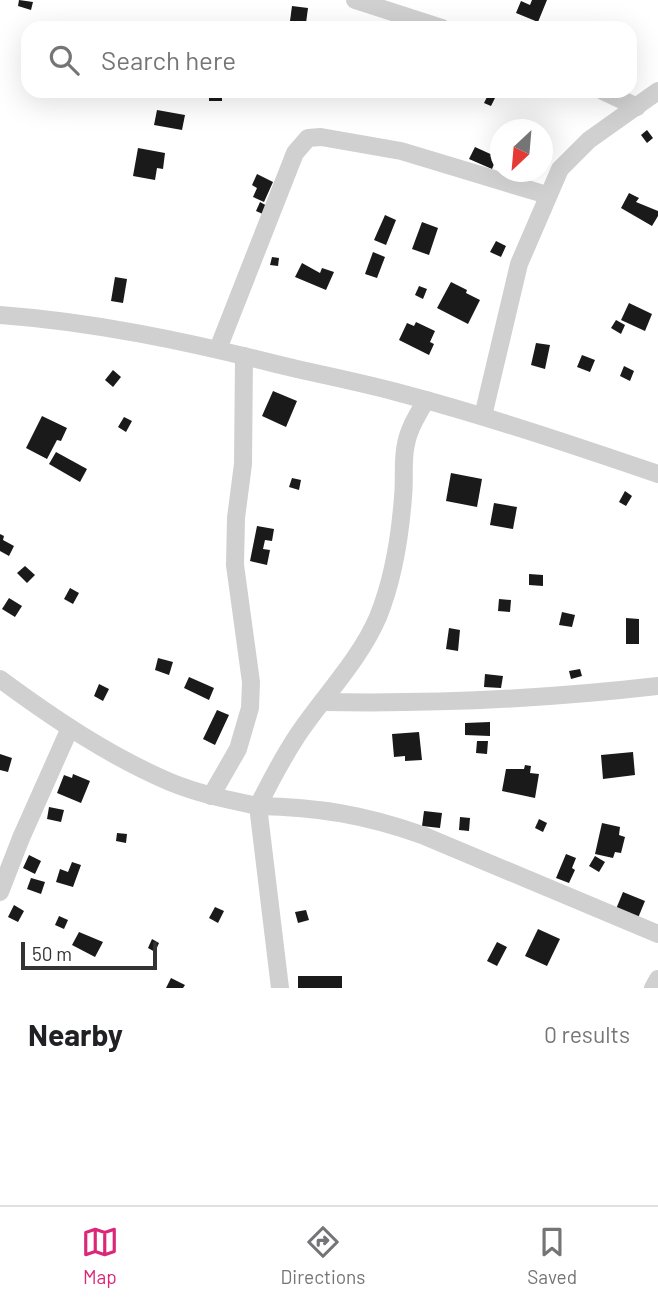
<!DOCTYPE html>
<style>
body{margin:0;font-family:Barlow,sans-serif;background:#f6f6f6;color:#202124}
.compass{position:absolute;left:490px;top:119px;width:63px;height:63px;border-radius:50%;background:#fff;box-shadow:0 7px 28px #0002;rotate:206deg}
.scale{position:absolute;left:21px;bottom:18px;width:136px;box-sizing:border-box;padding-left:7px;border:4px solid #333;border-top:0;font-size:19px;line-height:24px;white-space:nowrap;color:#333;-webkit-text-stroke:5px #fff;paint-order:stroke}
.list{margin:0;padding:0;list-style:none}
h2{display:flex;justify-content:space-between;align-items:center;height:91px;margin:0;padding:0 28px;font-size:30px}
h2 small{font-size:23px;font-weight:400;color:#757577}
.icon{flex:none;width:38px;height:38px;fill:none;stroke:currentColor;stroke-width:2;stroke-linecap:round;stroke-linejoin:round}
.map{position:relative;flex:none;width:658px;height:988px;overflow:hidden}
.search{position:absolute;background:#fff;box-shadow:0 7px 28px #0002;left:21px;right:21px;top:21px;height:77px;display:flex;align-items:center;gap:18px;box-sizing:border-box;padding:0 24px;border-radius:21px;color:#757577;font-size:26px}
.sheet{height:217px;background:#fff}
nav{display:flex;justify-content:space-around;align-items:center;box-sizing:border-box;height:98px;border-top:2px solid #e0e0e0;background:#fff;font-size:19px;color:#757577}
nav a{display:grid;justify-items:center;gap:4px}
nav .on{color:#db2777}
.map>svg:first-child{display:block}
.building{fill:#1a1a1a}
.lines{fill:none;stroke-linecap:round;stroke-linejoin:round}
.minor{stroke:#d0d0d0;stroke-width:18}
</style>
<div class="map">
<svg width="658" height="988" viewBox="0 0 658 988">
<rect width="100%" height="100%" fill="#fff"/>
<g class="building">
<polygon points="19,0 33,2 31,10 18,6"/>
<polygon points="532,0 547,0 538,22 516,13 521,1 530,5"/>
<polygon points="292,6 308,8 306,23 290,21"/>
<rect x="209" y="91" width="13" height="10"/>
<polygon points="431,91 443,91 440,98 430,94"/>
<polygon points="488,95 495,98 491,106 484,103"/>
<polygon points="157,110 185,115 182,130 154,125"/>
<polygon points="647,130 653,138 647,143 641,135"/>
<polygon points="475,147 497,157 492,169 469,159"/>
<polygon points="138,148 165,153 163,169 157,168 155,180 133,176"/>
<polygon points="257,174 273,182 264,202 253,197 257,188 252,185"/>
<polygon points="629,193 639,198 636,202 658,211 658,216 652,226 621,208"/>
<polygon points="260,202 269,207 265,215 256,211"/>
<polygon points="385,215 396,220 386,245 374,240"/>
<polygon points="422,222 438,228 429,255 412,249"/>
<polygon points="496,241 506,246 501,257 490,252"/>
<polygon points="373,252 385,257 377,278 365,274"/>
<polygon points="272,257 279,258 278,266 270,265"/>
<polygon points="302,263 320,273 322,268 334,272 326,290 295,277"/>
<polygon points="115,277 127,279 123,303 111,301"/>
<polygon points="451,282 467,290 466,293 480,300 468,324 437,308"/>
<polygon points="419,286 427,289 423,299 415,295"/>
<polygon points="629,303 652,314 645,331 621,320"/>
<polygon points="616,320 625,325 621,334 611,328"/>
<polygon points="416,322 435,331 430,342 434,344 429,355 399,340 407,323 414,326"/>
<polygon points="536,343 550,345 545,369 531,365"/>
<polygon points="582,355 595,360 590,372 577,367"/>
<polygon points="624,366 634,371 630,381 620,376"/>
<polygon points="113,370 121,377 113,387 105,380"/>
<polygon points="273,391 297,401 286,427 262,416"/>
<polygon points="42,416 67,428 61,441 57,440 47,459 26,448"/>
<polygon points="124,417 132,421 126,432 118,427"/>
<polygon points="56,452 87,469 80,482 49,464"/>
<polygon points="451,473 482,479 477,507 446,501"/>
<polygon points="292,478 301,480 299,490 289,487"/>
<polygon points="625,491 632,496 626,506 619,502"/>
<polygon points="494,503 517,507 513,529 490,525"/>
<polygon points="257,526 274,529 272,541 265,540 263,549 270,550 267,565 250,561"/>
<polygon points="0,534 4,536 3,540 14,546 9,556 0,551"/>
<polygon points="25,566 35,575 27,583 17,573"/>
<polygon points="529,574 543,575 543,586 529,585"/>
<polygon points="70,588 79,593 73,604 64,599"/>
<polygon points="9,598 22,606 15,617 2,609"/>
<polygon points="499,599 511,600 510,612 498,611"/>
<polygon points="562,612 575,615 572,627 559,625"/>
<polygon points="626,618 639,619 639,644 626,644"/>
<polygon points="449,628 460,630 458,651 446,649"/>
<polygon points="158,658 173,662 169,675 155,670"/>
<polygon points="580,669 582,676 571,679 569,671"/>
<polygon points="485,674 503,676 501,688 484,687"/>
<polygon points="189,677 214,688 209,700 184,688"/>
<polygon points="99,684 109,689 103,701 94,696"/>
<polygon points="217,710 229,715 215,745 203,739"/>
<polygon points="490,722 490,736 465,735 465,723"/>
<polygon points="419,732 422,760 405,761 405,756 394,757 392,734"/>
<polygon points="477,741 488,741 487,754 476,753"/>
<polygon points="633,752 635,775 603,779 601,755"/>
<polygon points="0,754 12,758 8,772 0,770"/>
<polygon points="525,765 531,766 530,773 539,774 535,798 502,791 506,769 524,769"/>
<polygon points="73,774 90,781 81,803 57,793 64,775 72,778"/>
<polygon points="49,807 64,810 61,822 47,819"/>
<polygon points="424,811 442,813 440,828 422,826"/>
<polygon points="460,817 470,818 469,831 459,830"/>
<polygon points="539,819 547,823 543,832 535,828"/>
<polygon points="602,823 620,827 619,835 625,837 621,853 615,852 613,858 595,854"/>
<polygon points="117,833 127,834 126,843 116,841"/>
<polygon points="566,854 576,858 572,868 575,870 569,883 556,878"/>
<polygon points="29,855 41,861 35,874 23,868"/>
<polygon points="595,856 605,862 599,872 589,866"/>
<polygon points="72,862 81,865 73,887 56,882 60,869 68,872"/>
<polygon points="31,878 45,882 41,894 27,889"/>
<polygon points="623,892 645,901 638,918 616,909"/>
<polygon points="14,905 24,911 18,922 8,917"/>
<polygon points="215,907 224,911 218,923 209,918"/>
<polygon points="306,910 309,920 298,923 295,912"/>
<polygon points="59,916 68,920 64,929 55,925"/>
<polygon points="538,929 560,939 547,966 525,956"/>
<polygon points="79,932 103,942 95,957 72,945"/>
<polygon points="152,939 159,943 155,952 148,948"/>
<polygon points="497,942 507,947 497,966 487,961"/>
<rect x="298" y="976" width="44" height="12"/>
<polygon points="171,978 185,985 183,988 166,988"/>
</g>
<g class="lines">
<g class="minor">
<polyline points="355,0 442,28"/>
<polyline points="603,91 637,107"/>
<path d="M0 315C94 322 185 341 276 364 317 374 359 382 400 393 487 416 573 445 658 474"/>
<polyline points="218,349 295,153 308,138 321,137 401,151 547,195"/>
<path d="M426 400C418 414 409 428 406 444 402 461 405 479 403 497 400 537 393 580 378 617 359 661 323 697 297 736 282 759 270 782 258 806 318 807 366 815 422 835L658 934"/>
<polyline points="483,416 519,264 560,169 589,140 658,91"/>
<path d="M0 679C53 718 109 756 170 782 199 794 229 800 258 806L280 988"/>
<path d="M322 702C435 704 546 699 658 686"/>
<polyline points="211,796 238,749 250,708 251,682 235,565 236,518 243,464 244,356"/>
<polyline points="0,892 21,838 70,728"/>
<polyline points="653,988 658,979"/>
</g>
</g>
</svg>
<svg class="compass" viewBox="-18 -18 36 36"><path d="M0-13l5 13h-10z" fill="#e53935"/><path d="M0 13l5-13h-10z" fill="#757577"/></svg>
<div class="scale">50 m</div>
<div class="search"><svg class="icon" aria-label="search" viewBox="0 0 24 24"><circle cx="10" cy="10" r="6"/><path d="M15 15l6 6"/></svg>Search here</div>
</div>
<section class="sheet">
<h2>Nearby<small>0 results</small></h2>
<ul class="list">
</ul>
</section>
<nav>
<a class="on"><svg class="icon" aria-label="map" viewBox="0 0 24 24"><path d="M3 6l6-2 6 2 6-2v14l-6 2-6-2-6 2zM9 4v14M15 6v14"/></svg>Map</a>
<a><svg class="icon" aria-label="directions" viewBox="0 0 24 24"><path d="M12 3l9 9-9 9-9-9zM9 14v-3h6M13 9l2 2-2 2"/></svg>Directions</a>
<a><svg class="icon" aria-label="saved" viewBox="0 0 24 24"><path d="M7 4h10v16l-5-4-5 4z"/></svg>Saved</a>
</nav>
